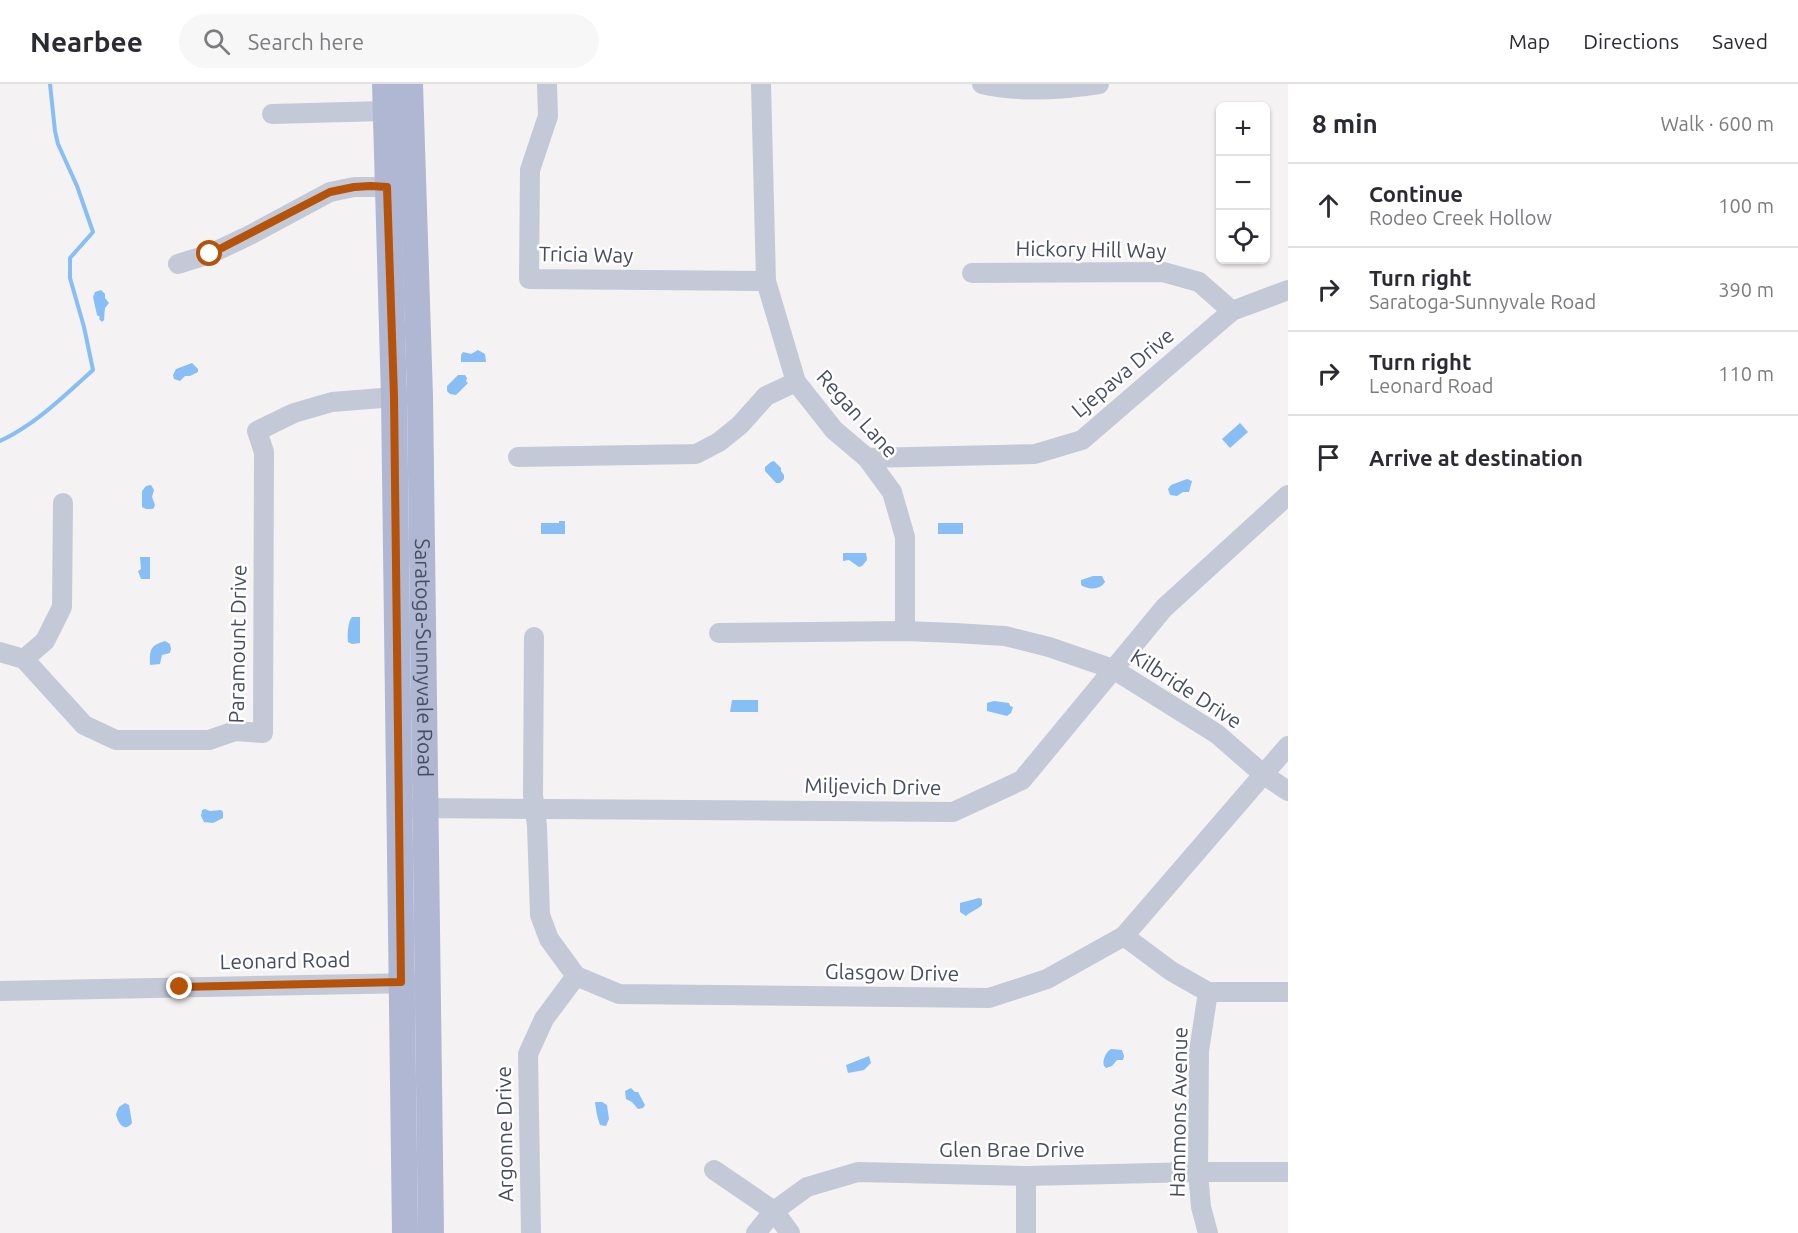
<!DOCTYPE html>
<meta charset="utf-8">
<style>
body{margin:0;font-family:Ubuntu,sans-serif;background:#f7f7f7;color:#2b2b33}
.controls{position:absolute;right:18px;top:18px;display:grid;overflow:hidden;border-radius:9px;box-shadow:0 2px 4px #0004}
.controls button{width:54px;height:54px;display:grid;place-items:center;padding:0;border:0;border-bottom:2px solid #e1e1e2;background:#fff;color:#2b2b33;font:30px sans-serif}
.stop{position:absolute;width:18px;height:18px;margin:-14px;border:4px solid #b45309;border-radius:50%;background:#fff}
.stop.end{background:#b45309;border-color:#fff;box-shadow:0 2px 6px #0008}
.list{margin:0;padding:0;list-style:none}
h2{display:flex;justify-content:space-between;align-items:center;height:78px;margin:0;padding:0 24px;font-size:26px}
h2 small{font-size:20px;font-weight:400;color:#7c7c81}
.list li{display:grid;grid-template-columns:39px 1fr auto;gap:18px;align-items:center;box-sizing:border-box;height:84px;padding:0 24px;border-top:2px solid #e1e1e2}
.list b{display:block;font-size:22px;white-space:nowrap}
.list p{margin:0;font-size:20px;white-space:nowrap;color:#7c7c81}
.list em{font-size:20px;font-style:normal;color:#7c7c81}
.icon{flex:none;width:33px;height:33px;fill:none;stroke:currentColor;stroke-width:2;stroke-linecap:round;stroke-linejoin:round}
.map{position:relative;flex:none;width:1288px;height:1149px;overflow:hidden}
header{display:flex;align-items:center;gap:36px;box-sizing:border-box;height:84px;padding:0 30px;background:#fff;border-bottom:2px solid #e1e1e2}
header strong{font-size:28px}
nav{display:flex;gap:33px;margin-inline-start:auto;font-size:21px}
.search{width:420px;height:54px;background:#f7f7f7;display:flex;align-items:center;gap:15px;box-sizing:border-box;padding:0 21px;border-radius:33px;color:#7c7c81;font-size:22px}
main{display:flex}
aside{flex:1;background:#fff}
.map>svg:first-child{display:block}
.water{fill:#87bef5}
.lines{fill:none;stroke-linecap:round;stroke-linejoin:round}
.stream{stroke:#87bef5;stroke-width:4}
.minor{stroke:#c4c9d7;stroke-width:20}
.major{stroke:#afb7d2;stroke-width:26}
.route{stroke:#b45309;stroke-width:8}
.labels{text-anchor:middle;stroke-width:5;stroke-linejoin:round;paint-order:stroke}
.street-label{font-size:21px;fill:#474d61;stroke:#fff}
</style>
<header>
<strong>Nearbee</strong>
<div class="search"><svg class="icon" aria-label="search" viewBox="0 0 24 24"><circle cx="10" cy="10" r="6"/><path d="M15 15l6 6"/></svg>Search here</div>
<nav><a>Map</a><a>Directions</a><a>Saved</a></nav>
</header>
<main>
<div class="map">
<svg width="1288" height="1149" viewBox="0 0 1288 1149">
<rect width="100%" height="100%" fill="#f4f2f2"/>
<g class="water">
<polygon points="101,206 105,210 105,214 109,219 105,224 104,236 102,238 99,235 100,233 97,231 93,213 95,208"/>
<polygon points="478,266 485,270 486,278 461,278 461,271 463,268 471,270"/>
<polygon points="192,279 198,285 198,288 190,292 185,292 180,297 174,295 173,291 176,285"/>
<polygon points="458,291 465,291 467,294 466,297 468,299 456,311 450,310 447,307 447,302"/>
<polygon points="1240,339 1248,348 1230,364 1222,355"/>
<polygon points="774,377 781,384 781,387 784,391 784,395 780,399 776,399 765,387 765,383 771,378"/>
<polygon points="1187,395 1192,397 1189,408 1183,408 1177,412 1170,411 1168,405 1171,401"/>
<polygon points="151,401 154,406 152,413 155,421 153,425 146,425 142,423 142,407 146,402"/>
<polygon points="559,437 565,437 565,450 541,450 541,439 559,439"/>
<rect x="938" y="439" width="25" height="11"/>
<polygon points="843,469 866,469 867,476 862,482 859,483 849,476 843,477"/>
<polygon points="140,473 150,473 150,495 141,495 138,487 141,485"/>
<path d="M1093 492H1102L1105 498C1100 506 1088 506 1081 501V496Z"/>
<path d="M352 533H360V559L352 560 348 558C347 551 348 537 352 533Z"/>
<path d="M165 557 170 560 171 565 170 569 162 571 160 580 150 581C150 566 149 562 165 557Z"/>
<polygon points="732,616 758,616 758,628 730,628"/>
<polygon points="994,617 1009,619 1010,622 1013,623 1011,629 1007,632 987,627 987,619"/>
<polygon points="205,725 210,727 221,726 223,728 223,734 213,739 204,738 201,732 202,726"/>
<path d="M979 814 982 815V821C977 826 971 827 966 832L960 828V819Z"/>
<path d="M1111 965 1122 966 1124 972 1123 976H1117L1112 982 1106 984 1104 982C1102 976 1106 968 1111 965Z"/>
<polygon points="869,972 871,979 864,986 848,989 846,981"/>
<polygon points="631,1004 635,1008 638,1008 645,1021 643,1024 638,1025 632,1018 626,1015 625,1007"/>
<path d="M595 1018H602L607 1021 609 1035 606 1042 600 1041C597 1033 596 1026 595 1018Z"/>
<path d="M125 1019 129 1021 132 1039C124 1049 118 1039 116 1030L119 1023Z"/>
</g>
<g class="lines">
<path class="stream" d="M0 357C35 341 64 312 93 286L84 243 70 194V174L93 148 77 102 58 60 55 47 50 0"/>
<g class="minor">
<polyline points="547,0 548,32 530,86 529,195 766,197"/>
<polyline points="761,0 766,197 796,298 834,346 867,374 892,408 905,453 905,547"/>
<path d="M982 0C1020 9 1061 6 1099 0"/>
<polyline points="272,30 385,27"/>
<polyline points="178,180 210,170 250,151 330,108 354,103 388,103"/>
<polyline points="972,189 1163,188 1199,198 1232,227"/>
<polyline points="518,373 696,370 719,358 740,341 766,312 796,298"/>
<polyline points="867,374 1035,370 1082,356 1232,227 1288,206"/>
<polyline points="719,549 905,547 955,549 1005,552 1049,563 1113,585 1217,650 1264,691 1288,707"/>
<polyline points="534,553 533,711 537,742 540,831 549,855 576,892 619,910 989,914 1047,895 1124,852 1288,662"/>
<polyline points="0,568 24,575 84,641 116,656 209,656 235,647 263,649 264,368 257,347 294,329 332,318 407,312"/>
<polyline points="24,575 45,557 62,523 63,419"/>
<polyline points="411,724 953,728 1022,696 1164,524 1288,411"/>
<polyline points="1124,852 1171,887 1208,908 1288,908"/>
<polyline points="0,907 415,899"/>
<polyline points="714,1086 774,1127 790,1149"/>
<polyline points="1026,1092 1026,1149"/>
<polyline points="531,1149 528,970 544,935 576,892"/>
<polyline points="756,1149 774,1127 807,1103 858,1088 1026,1092 1198,1088 1288,1088"/>
<polyline points="1208,1149 1201,1123 1198,1088 1199,967 1208,908"/>
</g>
<g class="major">
<polyline points="385,0 394,313 405,1149"/>
<path id="s1" d="M410 0 420 312 431 1149"/>
</g>
</g>
<g class="lines">
<polyline class="route" points="180,903 401,898 394,313 387,103 371,102 354,103 330,108 210,170"/>
</g>
<g class="labels">
<g class="street-label">
<text transform="translate(1091 166) rotate(1)" y="7">Hickory Hill Way</text>
<text transform="translate(586 171) rotate(1)" y="7">Tricia Way</text>
<text transform="translate(1123 289) rotate(-40)" y="7">Ljepava Drive</text>
<text transform="translate(857 330) rotate(48)" y="7">Regan Lane</text>
<text transform="translate(238 560) rotate(-89)" y="7">Paramount Drive</text>
<text dy="7" stroke="none"><textPath href="#s1" startOffset="574">Saratoga-Sunnyvale Road</textPath></text>
<text transform="translate(1186 605) rotate(33)" y="7">Kilbride Drive</text>
<text transform="translate(873 703) rotate(1)" y="7">Miljevich Drive</text>
<text transform="translate(285 877) rotate(-1)" y="7">Leonard Road</text>
<text transform="translate(892 889) rotate(1)" y="7">Glasgow Drive</text>
<text transform="translate(1179 1028) rotate(-89)" y="7">Hammons Avenue</text>
<text transform="translate(505 1050) rotate(-91)" y="7">Argonne Drive</text>
<text x="1012" y="1073">Glen Brae Drive</text>
</g>
</g>
</svg>
<div class="controls">
<button>+</button>
<button>−</button>
<button><svg class="icon" aria-label="locate" viewBox="0 0 24 24"><circle cx="12" cy="12" r="6"/><path d="M12 2v4M12 18v4M2 12h4M18 12h4"/></svg></button>
</div>
<div class="stop" style="left:210px;top:170px"></div>
<div class="stop end" style="left:180px;top:903px"></div>
</div>
<aside>
<h2>8 min<small>Walk · 600 m</small></h2>
<ul class="list">
<li><svg class="icon" aria-label="ahead" viewBox="0 0 24 24"><path d="M12 20V5M6 11l6-6 6 6"/></svg><div><b>Continue</b><p>Rodeo Creek Hollow</p></div><em>100 m</em></li>
<li><svg class="icon" aria-label="right" viewBox="0 0 24 24"><path d="M7 20v-9h11M14 6l5 5-5 5"/></svg><div><b>Turn right</b><p>Saratoga-Sunnyvale Road</p></div><em>390 m</em></li>
<li><svg class="icon" aria-label="right" viewBox="0 0 24 24"><path d="M7 20v-9h11M14 6l5 5-5 5"/></svg><div><b>Turn right</b><p>Leonard Road</p></div><em>110 m</em></li>
<li><svg class="icon" aria-label="arrive" viewBox="0 0 24 24"><path d="M6 21V4h12l-3 4 3 4H6"/></svg><div><b>Arrive at destination</b></div></li>
</ul>
</aside>
</main>
